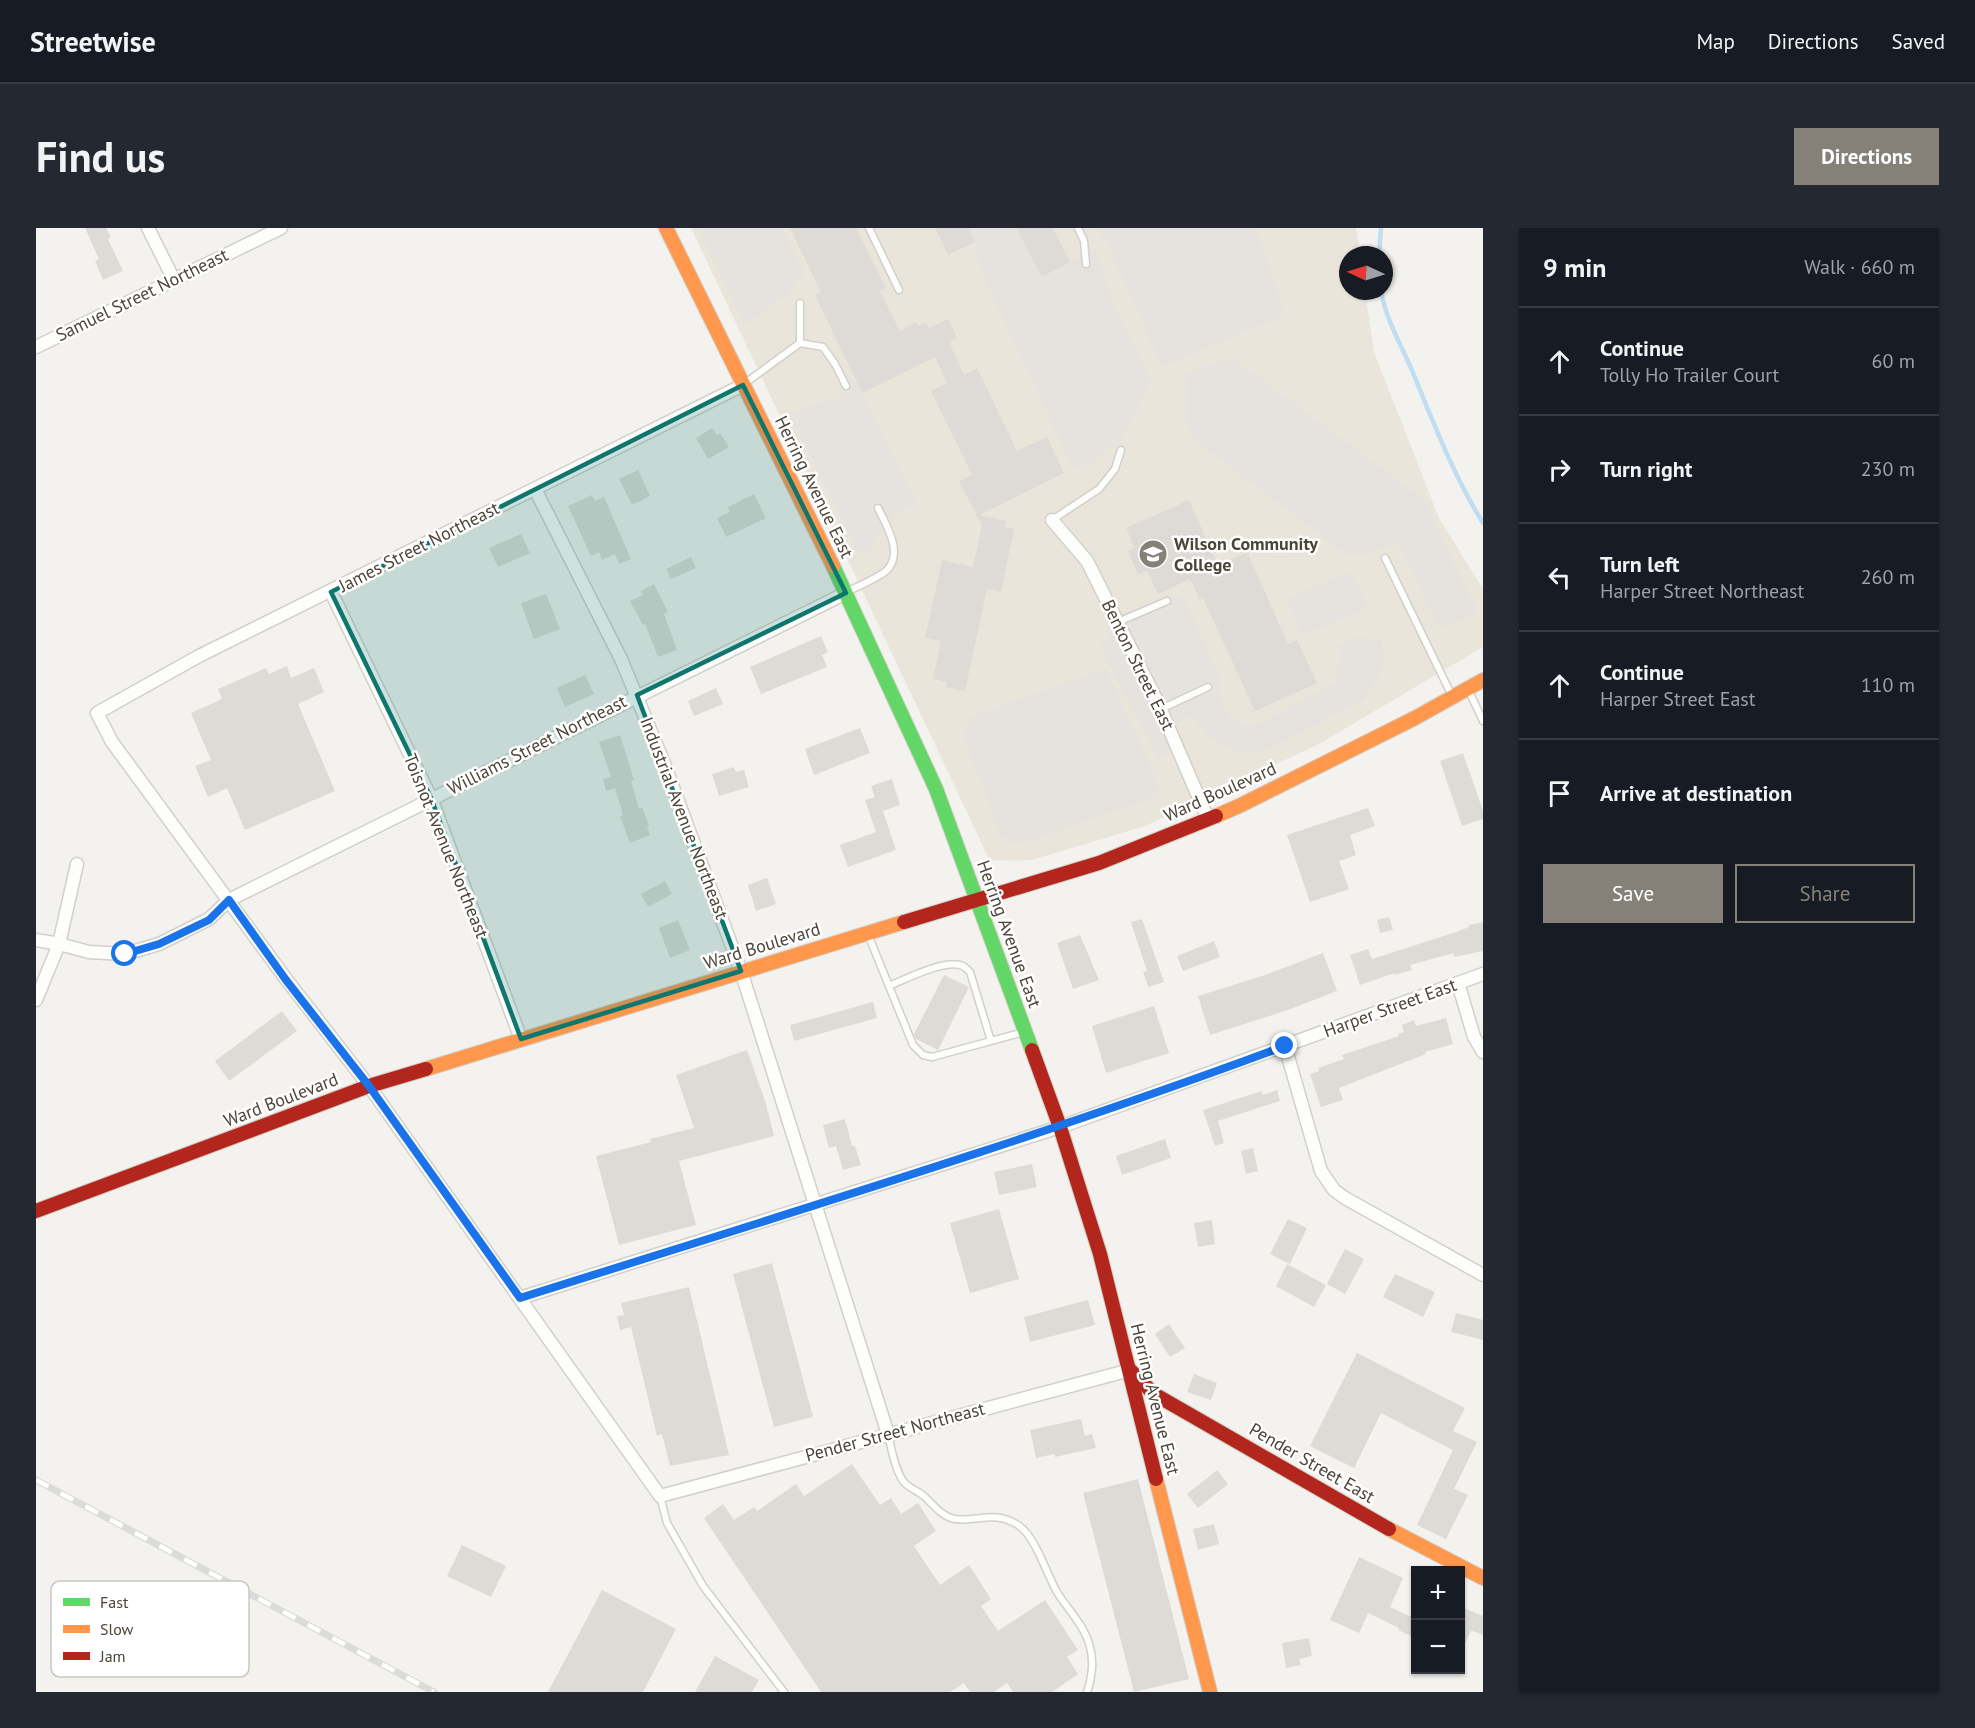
<!DOCTYPE html>
<meta charset="utf-8">
<style>
body{margin:0;font-family:"PT Sans",sans-serif;background:#242831;color:#f1f3f6}
.controls{position:absolute;right:18px;bottom:18px;display:grid;overflow:hidden;border-radius:0px;box-shadow:0 2px 4px #0004}
.controls button{width:54px;height:54px;display:grid;place-items:center;padding:0;border:0;border-bottom:2px solid #363941;background:#171b24;color:#f1f3f6;font:30px sans-serif}
.compass{position:absolute;left:1303px;top:18px;width:54px;height:54px;border-radius:50%;background:#171b24;box-shadow:0 2px 4px #0004;rotate:274deg}
.stop{position:absolute;width:18px;height:18px;margin:-14px;border:4px solid #1a73e8;border-radius:50%;background:#fff}
.stop.end{background:#1a73e8;border-color:#fff;box-shadow:0 2px 6px #0008}
.list{margin:0;padding:0;list-style:none}
h2{display:flex;justify-content:space-between;align-items:center;height:78px;margin:0;padding:0 24px;font-size:26px}
h2 small{font-size:20px;font-weight:400;color:#9ea1a6}
.list li{display:grid;grid-template-columns:39px 1fr auto;gap:18px;align-items:center;box-sizing:border-box;height:108px;padding:0 24px;border-top:2px solid #363941}
.list b{display:block;font-size:22px;white-space:nowrap}
.list p{margin:0;font-size:20px;white-space:nowrap;color:#9ea1a6}
.list em{font-size:20px;font-style:normal;color:#9ea1a6}
.actions{display:flex;gap:12px;padding:18px 24px}
.actions a{flex:1;padding:14px 0;border:2px solid #868178;border-radius:0px;text-align:center;font-size:21px;color:#868178}
.actions .main{background:#868178;color:#fff}
.icon{flex:none;width:33px;height:33px;fill:none;stroke:currentColor;stroke-width:2;stroke-linecap:round;stroke-linejoin:round}
.map{position:relative;flex:none;width:1447px;height:1464px;overflow:hidden;border-radius:0px}
header{display:flex;align-items:center;gap:36px;box-sizing:border-box;height:84px;padding:0 30px;background:#171b24;border-bottom:2px solid #363941}
header strong{font-size:28px}
nav{display:flex;gap:33px;margin-inline-start:auto;font-size:21px}
.intro{display:flex;align-items:center;justify-content:space-between;box-sizing:border-box;height:144px;padding:0 36px}
h1{margin:0;font-size:42px}
.button{padding:15px 27px;border-radius:0px;background:#868178;color:#fff;font-size:21px;font-weight:700}
main{display:flex;gap:36px;padding:0 36px}
aside{flex:1;background:#171b24;border-radius:0px;box-shadow:0 2px 4px #0004}
.map>svg:first-child{display:block}
.education{fill:#eae5da}
.parking{fill:#e6e3df}
.lines{fill:none;stroke-linecap:round;stroke-linejoin:round}
.stream{stroke:#c0ddf1;stroke-width:4.5}
.building{fill:#dedbd6}
.lane-casing{stroke:#d2d0cb;stroke-width:9}
.street-casing{stroke:#d2d0cb;stroke-width:15}
.fast-casing{stroke:#d3cfc5;stroke-width:16}
.slow-casing{stroke:#d3cfc5;stroke-width:16}
.jam-casing{stroke:#d3cfc5;stroke-width:16}
.lane{stroke:#fdfdfc;stroke-width:6}
.street{stroke:#fdfdfc;stroke-width:12}
.fast{stroke:#63d668;stroke-width:14}
.slow{stroke:#ff974d;stroke-width:14}
.jam{stroke:#b3261e;stroke-width:14}
.rail-casing{stroke:#dbdbda;stroke-width:7}
.rail{stroke:#fff;stroke-width:4.5;stroke-dasharray:14;stroke-linecap:butt}
.route{stroke:#1a73e8;stroke-width:8}
.marked{fill:#0f766e;fill-opacity:0.2;stroke:#0f766e;stroke-width:4.5;stroke-linejoin:round}
.labels{text-anchor:middle;stroke-width:5;stroke-linejoin:round;paint-order:stroke}
.street-label{font-size:18px;fill:#4b4439;stroke:#fff}
.poi-label{font-size:18px;font-weight:bold;fill:#4b4439;stroke:#fff;text-anchor:start}
.key{fill:#fff;stroke:#c9c7c4;stroke-width:1.5}
.key-label{font-size:16px;fill:#4b4439}
</style>
<header>
<strong>Streetwise</strong>
<nav><a>Map</a><a>Directions</a><a>Saved</a></nav>
</header>
<div class="intro"><h1>Find us</h1><a class="button">Directions</a></div>
<main>
<div class="map">
<svg width="1447" height="1464" viewBox="0 0 1447 1464">
<rect width="100%" height="100%" fill="#f4f2ee"/>
<polygon class="education" points="655,0 1320,0 1324,27 1312,27 1312,63 1329,63 1338,124 1403,290 1447,361 1447,419 1283,516 1109,598 996,632 954,633"/>
<g class="parking">
<polygon points="662,0 746,0 769,45 753,65 709,97"/>
<polygon points="932,0 977,0 989,17 1006,49 1059,21 1074,67 1115,152 1088,208 1060,233 1038,242 944,42 939,14"/>
<polygon points="1058,0 1221,0 1249,87 1126,139 1070,12"/>
<polygon points="1196,129 1390,273 1404,306 1442,385 1404,402 1362,316 1315,330 1156,211 1151,197 1150,145"/>
<polygon points="810,151 820,151 882,276 853,289 836,320 824,327 754,187 786,174 802,171"/>
<polygon points="1316,342 1332,380 1266,408 1250,371"/>
<polygon points="1146,366 1185,450 1181,463 1192,487 1209,497 1221,496 1303,453 1299,446 1303,436 1305,424 1302,417 1329,406 1333,414 1345,411 1348,426 1345,443 1329,472 1230,522 1214,526 1198,523 1174,509 1163,498 1158,487 1138,497 1148,519 1121,531 1064,418 1088,385"/>
<polygon points="1070,440 1119,549 1122,564 1116,570 980,618 964,606 928,510 933,489"/>
</g>
<g class="lines">
<g class="stream">
<polyline points="1343,27 1345,0"/>
<path d="M1345 63C1350 91 1364 115 1375 140 1397 193 1417 247 1447 295"/>
</g>
</g>
<g class="building">
<polygon points="49,0 70,0 75,9 72,11 87,43 67,52 59,33 63,31"/>
<polygon points="754,0 820,0 850,60 844,63 864,103 880,94 882,98 890,94 893,100 912,91 921,110 913,114 928,147 941,140 981,223 1011,209 1028,245 943,287 970,293 969,299 978,301 965,364 951,361 929,463 910,459 911,454 897,451 905,413 889,410 906,332 937,339 946,298 923,253 936,247 895,163 911,155 899,129 826,165 779,67 785,64"/>
<polygon points="899,0 932,0 939,14 912,27"/>
<polygon points="980,0 1017,0 1034,34 1006,49"/>
<polygon points="676,200 681,207 684,205 693,219 672,231 660,210"/>
<polygon points="602,242 614,268 596,277 583,251"/>
<polygon points="718,266 730,290 690,309 681,290 694,284 692,279"/>
<polygon points="556,267 559,273 568,269 595,331 583,336 579,326 566,332 563,324 555,328 532,278"/>
<polygon points="1153,272 1182,337 1211,324 1252,416 1261,412 1281,455 1219,483 1167,370 1164,372 1154,351 1122,366 1111,343 1102,347 1092,323 1099,320 1090,300"/>
<polygon points="485,306 494,325 462,339 453,320"/>
<polygon points="655,329 660,340 635,351 630,341"/>
<polygon points="618,356 632,384 628,386 641,422 622,429 609,396 607,397 594,373 607,367 605,363"/>
<polygon points="510,366 524,401 498,411 485,375"/>
<polygon points="785,408 792,424 786,427 791,439 725,466 714,439"/>
<polygon points="251,438 255,450 278,440 288,464 262,476 299,563 209,602 191,560 172,569 159,538 175,532 155,485 186,471 182,461 230,440 233,446"/>
<polygon points="549,447 558,466 529,479 521,460"/>
<polygon points="680,460 687,476 658,488 652,473"/>
<polygon points="824,500 834,525 778,547 769,521"/>
<polygon points="584,507 598,552 595,553 603,581 606,579 613,598 611,599 614,607 594,615 584,588 587,587 579,560 570,563 567,551 575,549 563,514"/>
<polygon points="1427,525 1447,583 1447,591 1426,598 1404,533"/>
<polygon points="698,539 700,544 708,542 713,559 683,568 676,546"/>
<polygon points="856,551 864,577 847,583 860,622 812,639 804,617 840,604 829,572 839,569 835,558"/>
<polygon points="1332,580 1339,598 1314,607 1320,627 1303,633 1313,661 1274,674 1251,607"/>
<polygon points="731,650 740,676 720,683 712,657"/>
<polygon points="629,653 636,666 612,679 605,666"/>
<polygon points="1353,689 1357,702 1344,705 1341,692"/>
<polygon points="1106,691 1128,754 1112,759 1107,744 1111,743 1095,694"/>
<polygon points="642,692 654,722 634,730 623,700"/>
<polygon points="1447,694 1447,723 1418,729 1418,725 1374,737 1376,742 1359,747 1358,745 1324,757 1314,727 1332,721 1336,731 1420,704 1433,699 1433,697"/>
<polygon points="1044,707 1063,752 1037,761 1021,715"/>
<polygon points="1178,713 1184,729 1147,743 1141,728"/>
<polygon points="1287,725 1301,763 1252,782 1174,807 1162,768 1226,748"/>
<polygon points="908,747 933,759 902,822 880,811 878,806"/>
<polygon points="837,774 841,790 758,813 754,797"/>
<polygon points="1118,778 1133,825 1070,845 1056,798"/>
<polygon points="246,783 261,803 193,853 179,833"/>
<polygon points="1410,790 1417,816 1389,824 1390,826 1303,860 1307,872 1285,879 1274,846 1283,843 1282,840 1308,831 1306,827 1363,808 1362,806 1368,804 1366,797 1378,792 1380,798"/>
<polygon points="711,822 730,876 738,908 643,933 660,997 583,1017 560,928 615,914 614,911 658,900 640,847"/>
<polygon points="1241,862 1244,873 1182,893 1188,915 1179,918 1167,882 1226,863 1227,867"/>
<polygon points="809,891 816,918 819,918 825,937 807,942 800,918 793,920 787,897"/>
<polygon points="1129,911 1135,930 1086,947 1080,928"/>
<polygon points="1217,920 1222,943 1210,946 1205,923"/>
<polygon points="996,936 1001,959 963,967 958,944"/>
<polygon points="963,981 983,1051 934,1065 914,995"/>
<polygon points="1252,991 1271,1000 1254,1036 1234,1026"/>
<polygon points="1176,992 1179,1016 1162,1019 1158,995"/>
<polygon points="1309,1021 1328,1031 1309,1066 1291,1056"/>
<polygon points="736,1035 777,1189 738,1199 697,1046"/>
<polygon points="1251,1036 1290,1057 1278,1079 1240,1058"/>
<polygon points="1359,1046 1399,1064 1387,1089 1347,1069"/>
<polygon points="653,1059 693,1227 634,1238 626,1206 621,1208 595,1099 584,1102 581,1088 588,1087 585,1075"/>
<polygon points="1052,1072 1059,1097 994,1114 988,1089"/>
<polygon points="1420,1085 1447,1092 1447,1112 1415,1104"/>
<polygon points="1133,1096 1149,1120 1134,1129 1119,1106"/>
<polygon points="1321,1125 1429,1180 1417,1203 1441,1214 1418,1261 1432,1267 1410,1311 1381,1297 1417,1222 1345,1185 1318,1240 1274,1218"/>
<polygon points="1158,1146 1181,1155 1175,1172 1151,1164"/>
<polygon points="1045,1191 1049,1208 1056,1206 1060,1220 1019,1229 1018,1226 1000,1230 994,1202"/>
<polygon points="816,1236 844,1277 855,1270 865,1286 882,1275 900,1303 878,1318 904,1357 933,1337 955,1371 945,1378 962,1403 1009,1372 1042,1422 1031,1429 1042,1446 1016,1464 977,1464 971,1455 958,1464 934,1464 928,1455 914,1464 785,1464 668,1290 687,1276 698,1292 718,1279 721,1283 760,1256 768,1268"/>
<polygon points="1181,1242 1192,1256 1162,1280 1151,1266"/>
<polygon points="1102,1251 1153,1451 1098,1464 1047,1265"/>
<polygon points="1178,1296 1183,1316 1162,1322 1157,1301"/>
<polygon points="426,1317 470,1338 455,1369 411,1348"/>
<polygon points="1323,1329 1367,1350 1354,1379 1380,1391 1380,1410 1362,1402 1363,1400 1332,1385 1323,1405 1294,1392"/>
<polygon points="566,1362 640,1401 607,1464 512,1464"/>
<polygon points="1425,1379 1447,1388 1447,1407 1435,1402 1425,1425"/>
<polygon points="1273,1410 1276,1428 1263,1431 1265,1437 1250,1440 1246,1415"/>
<polygon points="679,1428 723,1452 716,1464 659,1464"/>
</g>
<g class="lines">
<g class="lane-casing">
<g id="lane">
<polyline points="833,0 863,62"/>
<polyline points="1042,0 1048,13 1050,36"/>
<polyline points="764,75 764,115"/>
<polyline points="708,156 764,115 787,119 799,136 810,158"/>
<polyline points="1016,292 1063,261 1079,241 1085,222"/>
<polyline points="1349,330 1416,468"/>
<path d="M810 364C819 360 847 347 852 341 867 323 850 297 842 280"/>
<polyline points="1082,394 1131,373"/>
<polyline points="1432,461 1447,493"/>
<polyline points="1125,481 1172,459"/>
<polyline points="833,709 877,817 887,827 896,829 988,804"/>
<path d="M853 758C870 751 910 730 927 738 930 740 932 742 934 744L955 813"/>
<path d="M852 1206C855 1219 860 1249 871 1257 877 1262 884 1264 890 1270 898 1278 907 1289 919 1291 942 1294 958 1282 982 1297 1000 1309 1010 1345 1021 1364 1032 1382 1049 1398 1054 1419 1058 1433 1056 1451 1051 1464"/>
<polyline points="624,1268 631,1295 667,1358 748,1464"/>
</g>
</g>
<g class="street-casing">
<g id="street">
<polyline points="112,0 138,52"/>
<polyline points="0,119 245,0"/>
<polyline points="707,157 163,428 61,485 76,514 250,751 333,858 624,1268 1094,1142"/>
<polyline points="499,261 585,431 628,535 705,743 852,1206"/>
<polyline points="1016,292 1051,333 1122,475 1172,591"/>
<polyline points="295,364 395,570 485,811"/>
<polyline points="0,712 23,716 53,724 89,726 123,716 173,691 193,672 810,365"/>
<polyline points="1422,755 1438,809 1447,824"/>
<polyline points="0,772 23,716 41,636"/>
<polyline points="1249,818 1285,943 1298,962 1309,970 1447,1047"/>
<polyline points="484,1070 1024,899 1447,746"/>
</g>
</g>
<g class="fast-casing">
<polyline id="fast" points="797,338 900,561 996,822"/>
</g>
<g class="slow-casing">
<g id="slow">
<polyline points="630,0 797,338"/>
<polyline points="1180,588 1203,578 1379,490 1447,452"/>
<polyline points="390,841 868,694"/>
<polyline points="1120,1251 1174,1464"/>
<polyline points="1353,1301 1447,1350"/>
</g>
</g>
<g class="jam-casing">
<g id="jam">
<polyline points="868,694 1063,635 1180,588"/>
<polyline points="996,822 1024,899 1064,1026 1120,1251"/>
<polyline points="0,983 333,858 390,841"/>
<polyline points="1094,1142 1118,1166 1353,1301"/>
</g>
</g>
<use href="#lane" class="lane"/>
<use href="#street" class="street"/>
<use href="#fast" class="fast"/>
<use href="#slow" class="slow"/>
<use href="#jam" class="jam"/>
<g class="rail-casing">
<polyline id="rail" points="0,1252 398,1464"/>
</g>
<use href="#rail" class="rail"/>
</g>
<g class="lines">
<path class="route" d="M89 726 123 716 173 692 193 672 250 752 333 858 484 1070C740 989 997 912 1249 818"/>
</g>
<path class="marked" d="M707 157 810 365 601 467 705 743 485 811 395 570 295 364Z"/>
<defs>
<g id="university-disc" transform="scale(1.5)"><circle r="9.5" fill="#868178" stroke="#fff"/><path d="M0-5L7-2L0 1L-7-2ZM-4 1L0 2.5L4 1V4Q0 6-4 4Z" fill="#fff"/></g>
</defs>
<g fill-rule="evenodd">
<use href="#university-disc" x="1117" y="326"/>
</g>
<g class="labels">
<g class="street-label">
<text transform="translate(106 67) rotate(-26)" y="6">Samuel Street Northeast</text>
<text transform="translate(778 259) rotate(64)" y="6">Herring Avenue East</text>
<text transform="translate(383 319) rotate(-27)" y="6">James Street Northeast</text>
<text transform="translate(1102 437) rotate(64)" y="6">Benton Street East</text>
<text transform="translate(501 517) rotate(-27)" y="6">Williams Street Northeast</text>
<text transform="translate(1184 564) rotate(-24)" y="6">Ward Boulevard</text>
<text transform="translate(648 590) rotate(69)" y="6">Industrial Avenue Northeast</text>
<text transform="translate(410 618) rotate(68)" y="6">Toisnot Avenue Northeast</text>
<text transform="translate(973 706) rotate(70)" y="6">Herring Avenue East</text>
<text transform="translate(726 718) rotate(-17)" y="6">Ward Boulevard</text>
<text transform="translate(1354 780) rotate(-20)" y="6">Harper Street East</text>
<text transform="translate(245 872) rotate(-21)" y="6">Ward Boulevard</text>
<text transform="translate(1119 1171) rotate(76)" y="6">Herring Avenue East</text>
<text transform="translate(859 1204) rotate(-15)" y="6">Pender Street Northeast</text>
<text transform="translate(1276 1235) rotate(30)" y="6">Pender Street East</text>
</g>
<g class="poi-label">
<text x="1138" y="322">Wilson Community<tspan x="1138" dy="21">College</tspan></text>
</g>
</g>
<rect x="15" y="1353" width="198" height="96" rx="9" class="key"/>
<rect x="27" y="1370" width="27" height="8" fill="#63d668"/>
<rect x="27" y="1397" width="27" height="8" fill="#ff974d"/>
<rect x="27" y="1424" width="27" height="8" fill="#b3261e"/>
<g class="key-label">
<text x="64" y="1380">Fast</text>
<text x="64" y="1407">Slow</text>
<text x="64" y="1434">Jam</text>
</g>
</svg>
<div class="controls">
<button>+</button>
<button>−</button>
</div>
<svg class="compass" viewBox="-18 -18 36 36"><path d="M0-13l5 13h-10z" fill="#e53935"/><path d="M0 13l5-13h-10z" fill="#9ea1a6"/></svg>
<div class="stop" style="left:89px;top:726px"></div>
<div class="stop end" style="left:1249px;top:818px"></div>
</div>
<aside>
<h2>9 min<small>Walk · 660 m</small></h2>
<ul class="list">
<li><svg class="icon" aria-label="ahead" viewBox="0 0 24 24"><path d="M12 20V5M6 11l6-6 6 6"/></svg><div><b>Continue</b><p>Tolly Ho Trailer Court</p></div><em>60 m</em></li>
<li><svg class="icon" aria-label="right" viewBox="0 0 24 24"><path d="M7 20v-9h11M14 6l5 5-5 5"/></svg><div><b>Turn right</b></div><em>230 m</em></li>
<li><svg class="icon" aria-label="left" viewBox="0 0 24 24"><path d="M17 20v-9H6M10 6l-5 5 5 5"/></svg><div><b>Turn left</b><p>Harper Street Northeast</p></div><em>260 m</em></li>
<li><svg class="icon" aria-label="ahead" viewBox="0 0 24 24"><path d="M12 20V5M6 11l6-6 6 6"/></svg><div><b>Continue</b><p>Harper Street East</p></div><em>110 m</em></li>
<li><svg class="icon" aria-label="arrive" viewBox="0 0 24 24"><path d="M6 21V4h12l-3 4 3 4H6"/></svg><div><b>Arrive at destination</b></div></li>
</ul>
<div class="actions"><a class="main">Save</a><a>Share</a></div>
</aside>
</main>
